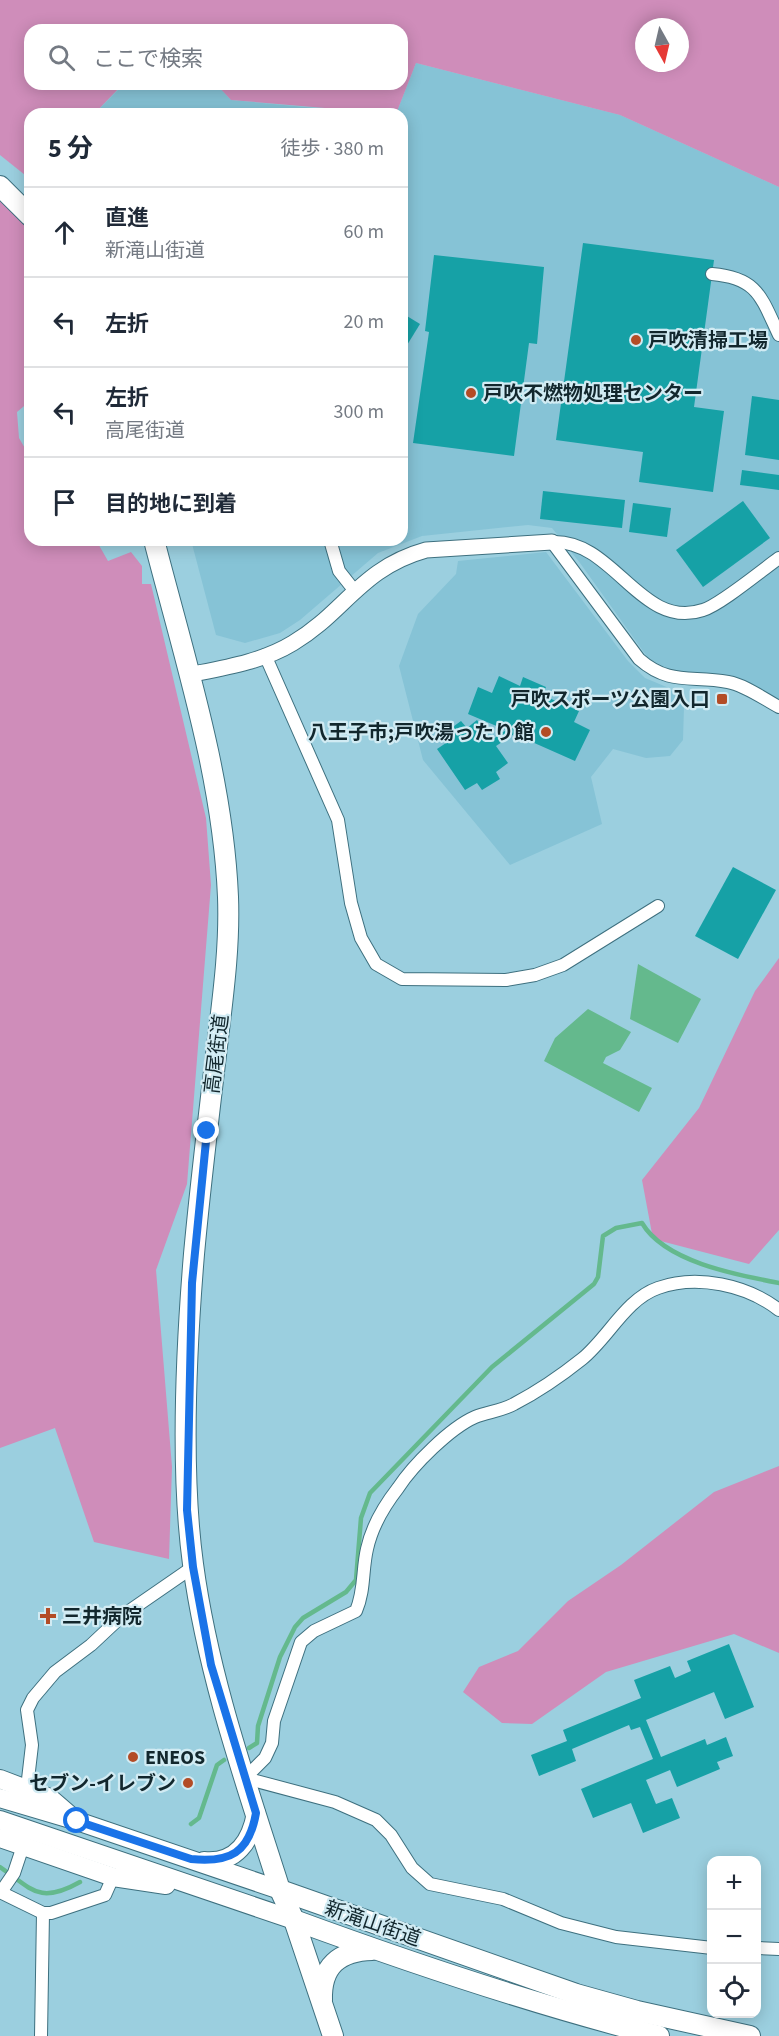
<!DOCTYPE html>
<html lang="ja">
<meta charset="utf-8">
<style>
body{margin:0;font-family:"Source Sans 3","Noto Sans JP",sans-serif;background:#f6f6f7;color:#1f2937}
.controls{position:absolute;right:18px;bottom:18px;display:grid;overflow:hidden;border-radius:12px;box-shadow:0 3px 15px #0003}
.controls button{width:54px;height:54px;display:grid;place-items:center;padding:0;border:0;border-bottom:2px solid #e0e1e3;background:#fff;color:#1f2937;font:30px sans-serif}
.compass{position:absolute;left:635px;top:18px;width:54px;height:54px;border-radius:50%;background:#fff;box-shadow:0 3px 15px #0003;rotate:172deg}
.stop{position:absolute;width:18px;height:18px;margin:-14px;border:4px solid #1a73e8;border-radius:50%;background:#fff}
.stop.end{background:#1a73e8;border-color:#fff;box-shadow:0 2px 6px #0008}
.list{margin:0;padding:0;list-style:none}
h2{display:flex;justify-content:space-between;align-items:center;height:78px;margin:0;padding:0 24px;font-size:26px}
h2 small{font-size:20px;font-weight:400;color:#747a83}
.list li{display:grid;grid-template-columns:39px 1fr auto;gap:18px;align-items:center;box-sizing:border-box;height:90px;padding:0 24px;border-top:2px solid #e0e1e3}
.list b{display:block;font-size:22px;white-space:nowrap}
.list p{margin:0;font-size:20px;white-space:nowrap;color:#747a83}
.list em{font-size:20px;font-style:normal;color:#747a83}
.icon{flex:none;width:33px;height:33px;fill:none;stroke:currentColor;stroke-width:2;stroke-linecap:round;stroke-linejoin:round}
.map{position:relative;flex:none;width:779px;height:2036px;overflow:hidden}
.search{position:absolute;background:#fff;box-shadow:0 3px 15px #0003;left:24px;top:24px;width:384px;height:66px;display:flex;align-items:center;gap:15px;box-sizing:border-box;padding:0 21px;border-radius:18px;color:#747a83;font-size:22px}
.panel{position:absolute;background:#fff;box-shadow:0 3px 15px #0003;left:24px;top:108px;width:384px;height:438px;border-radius:18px}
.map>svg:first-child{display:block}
.built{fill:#86c3d6}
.green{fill:#cf8dba;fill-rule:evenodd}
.water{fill:#64b98d}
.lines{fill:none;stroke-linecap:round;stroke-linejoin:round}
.stream{stroke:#64b98d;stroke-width:4.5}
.building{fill:#16a1a6}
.minor-casing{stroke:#3e707f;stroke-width:14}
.tertiary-casing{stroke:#3e707f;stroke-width:17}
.secondary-casing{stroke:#3e707f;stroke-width:20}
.primary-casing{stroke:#3e707f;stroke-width:22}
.minor{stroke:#fff;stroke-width:12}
.tertiary{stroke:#fff;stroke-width:15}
.secondary{stroke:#fff;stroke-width:18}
.primary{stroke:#fff;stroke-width:20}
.route{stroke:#1a73e8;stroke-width:8}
.poi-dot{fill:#b34c26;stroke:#d1ebf3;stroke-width:2}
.labels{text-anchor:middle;stroke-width:4.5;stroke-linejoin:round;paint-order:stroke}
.poi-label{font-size:20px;font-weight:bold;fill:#12272d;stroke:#d1ebf3;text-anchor:start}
.street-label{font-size:20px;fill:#12272d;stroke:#d1ebf3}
</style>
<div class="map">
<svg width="779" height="2036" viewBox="0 0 779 2036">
<rect width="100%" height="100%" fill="#9bcfdf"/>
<g class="built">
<polygon points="416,63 620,115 779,187 779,699 731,675 672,671 648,658 580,563 552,528 528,525 422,536 378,553 300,620 280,633 245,643 216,635 191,540 402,540 402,114 396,114"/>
<polygon points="124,84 216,84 231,100 380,114 94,114"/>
<polygon points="546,552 628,661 645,678 669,688 684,706 683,740 670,756 646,758 613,749 591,777 602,824 510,865 423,760 399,666 418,614 456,574 458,561"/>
</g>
<g class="green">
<path d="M0 0H779V187L620 115 416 63 396 114 231 100 216 84H402V30H30V84H123L94 114H30V179L0 155ZM644 27H680V63H644Z"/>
<polygon points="0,201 30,228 30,401 17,412 19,438 30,457 30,540 96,540 108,561 131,552 142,566 142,584 151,584 206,818 211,885 187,1184 156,1270 172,1467 169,1559 94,1542 55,1428 0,1448"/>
<polygon points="779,958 779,1230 749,1264 653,1239 642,1180 699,1108 755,991"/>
<polygon points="779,1466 779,1653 734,1634 606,1672 532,1724 502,1723 463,1692 479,1667 518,1651 568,1601 621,1565 714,1492"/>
</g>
<g class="water">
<polygon points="638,964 701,999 678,1043 630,1019"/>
<polygon points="588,1009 631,1032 620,1050 606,1057 603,1063 652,1088 639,1112 544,1061 555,1038"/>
</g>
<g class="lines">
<g class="stream">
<path d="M249 1748 257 1743 258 1726 280 1657 295 1627 303 1618 346 1592 356 1580 361 1518 370 1493 492 1367 594 1284 598 1277 603 1236 616 1228 642 1223C665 1262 737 1275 779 1283"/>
<polyline points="191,1824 199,1818 217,1765 224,1760"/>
<path d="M0 1867C32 1889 39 1905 80 1882"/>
</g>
</g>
<g class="building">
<polygon points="583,243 714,260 694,407 724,411 713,492 639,482 643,452 556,440"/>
<polygon points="434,255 544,267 537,344 529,343 514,456 413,443 429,332 425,331"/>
<polygon points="402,313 420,324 404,350 402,349"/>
<polygon points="752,396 779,400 779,460 745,455"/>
<polygon points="742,470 779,475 779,490 740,485"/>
<polygon points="543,491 625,500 622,528 540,519"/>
<polygon points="743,501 770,538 703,587 676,550"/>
<polygon points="633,503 671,508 667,537 629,532"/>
<polygon points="499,676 520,686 523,677 546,687 542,695 579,711 574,722 590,730 575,761 514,734 496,746 508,763 496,772 500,779 482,790 477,783 465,790 437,749 449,741 443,734 461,721 467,728 477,720 492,740 506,730 468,714 478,687 492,693"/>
<polygon points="733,867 776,890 738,959 695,936"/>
<polygon points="729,1644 754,1707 725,1719 714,1692 646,1720 661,1757 705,1739 707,1745 726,1737 733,1756 717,1762 720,1769 677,1787 670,1770 646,1780 656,1804 672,1798 680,1818 643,1833 631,1803 593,1818 581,1789 653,1759 640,1727 631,1730 629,1725 572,1749 576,1761 539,1776 531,1755 567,1741 563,1730 641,1698 634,1680 670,1666 675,1678 691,1671 687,1661"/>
</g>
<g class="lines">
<g class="minor-casing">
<g id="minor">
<path d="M712 274C758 278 761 297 779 335"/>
<polyline points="330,540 339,571 354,590"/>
<path d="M552 542 639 659C670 686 691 675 728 682 745 685 764 699 779 707"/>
<path d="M552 542C614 539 641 631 703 610 720 605 762 570 779 558"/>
<polyline points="265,655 338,820 351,903 361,938 376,964 402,979 506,980 535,975 563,965 658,906"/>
<path d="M245 1778 265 1758 272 1743 274 1721 301 1642 314 1631 356 1611C365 1590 362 1570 367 1549 372 1526 384 1506 398 1488 413 1465 450 1428 475 1417 487 1412 502 1411 514 1404 537 1392 562 1375 582 1359 608 1338 626 1299 658 1288 697 1274 747 1285 779 1310"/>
<polyline points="245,1778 335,1802 376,1820 391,1835 412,1868 430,1884 503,1899 561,1923 616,1937 712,1948"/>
<polyline points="27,1788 32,1745 27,1710 33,1698 55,1672 91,1645 122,1616 193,1567"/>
<polyline points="0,1892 43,1913 51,1913 105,1895 113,1877"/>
<polyline points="1,1892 14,1873 23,1846"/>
<polyline points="756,1948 779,1949"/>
<polyline points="41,2036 43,1913"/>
</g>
</g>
<g class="tertiary-casing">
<path id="tertiary" d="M188 675C223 668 262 662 293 643 344 613 361 568 426 550L552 542"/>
</g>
<g class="secondary-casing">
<g id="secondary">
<polyline points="0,1779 50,1798 72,1817"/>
<polyline points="0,1798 77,1821 280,1890"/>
<polyline points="0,1820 294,1920"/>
<polyline points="0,1838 113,1877 166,1885"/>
<path d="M204 1861C236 1864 251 1841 256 1813"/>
</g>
</g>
<g class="primary-casing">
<g id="primary">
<polyline points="0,186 30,216"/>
<path d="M154 540C184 657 223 776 228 897 230 950 222 1003 216 1055 208 1122 200 1188 194 1254 186 1351 180 1468 193 1564 208 1676 246 1783 280 1890L294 1920 333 2036"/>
<polyline points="280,1890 576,1994 637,2011 750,2036"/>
<path d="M294 1920C414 1964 535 2005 659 2036"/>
<path d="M322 2000C321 1966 339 1951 372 1950"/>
</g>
</g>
<use href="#minor" class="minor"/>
<use href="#tertiary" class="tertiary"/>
<use href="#secondary" class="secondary"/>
<use href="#primary" class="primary"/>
</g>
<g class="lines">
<path class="route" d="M77 1821 191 1859C230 1863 249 1853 256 1813L211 1665 193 1567 187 1510 192 1283 207 1131"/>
</g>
<g class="poi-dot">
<circle cx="636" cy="340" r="6"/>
<circle cx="471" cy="393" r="6"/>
<rect x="716" y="693" width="12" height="12" rx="3"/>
<circle cx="546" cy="732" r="6"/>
<path d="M45 1607h6v6h6v6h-6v6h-6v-6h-6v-6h6z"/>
<circle cx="133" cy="1757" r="6"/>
<circle cx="188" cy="1783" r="6"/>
</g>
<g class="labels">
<g class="poi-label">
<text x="648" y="347">戸吹清掃工場</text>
<text x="483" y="400">戸吹不燃物処理センター</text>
<text x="710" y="706" text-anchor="end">戸吹スポーツ公園入口</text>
<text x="534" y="739" text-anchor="end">八王子市;戸吹湯ったり館</text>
<text x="62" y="1623">三井病院</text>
<text x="145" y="1764">ENEOS</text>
<text x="176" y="1790" text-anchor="end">セブン-イレブン</text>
</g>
<g class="street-label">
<text transform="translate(216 1054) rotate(-83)" y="7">高尾街道</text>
<text transform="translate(373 1923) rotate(19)" y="7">新滝山街道</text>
</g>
</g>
</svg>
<div class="controls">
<button>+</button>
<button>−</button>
<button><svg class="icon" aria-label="locate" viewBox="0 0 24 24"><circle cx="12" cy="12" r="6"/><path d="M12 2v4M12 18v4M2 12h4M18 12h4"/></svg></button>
</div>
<svg class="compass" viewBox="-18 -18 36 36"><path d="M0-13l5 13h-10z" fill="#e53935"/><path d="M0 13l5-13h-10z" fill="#747a83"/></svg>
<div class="stop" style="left:77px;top:1821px"></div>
<div class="stop end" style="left:207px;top:1131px"></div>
<div class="search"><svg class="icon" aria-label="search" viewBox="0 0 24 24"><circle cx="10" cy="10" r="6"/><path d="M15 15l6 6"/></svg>ここで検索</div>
<section class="panel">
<h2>5 分<small>徒歩 · 380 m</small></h2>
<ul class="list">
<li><svg class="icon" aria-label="ahead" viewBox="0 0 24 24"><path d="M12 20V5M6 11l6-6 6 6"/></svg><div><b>直進</b><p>新滝山街道</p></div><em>60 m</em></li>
<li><svg class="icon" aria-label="left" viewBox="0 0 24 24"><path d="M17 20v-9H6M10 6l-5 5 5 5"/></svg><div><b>左折</b></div><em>20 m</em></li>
<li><svg class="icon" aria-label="left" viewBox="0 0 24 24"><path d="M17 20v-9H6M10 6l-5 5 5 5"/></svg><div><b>左折</b><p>高尾街道</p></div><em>300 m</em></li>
<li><svg class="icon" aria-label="arrive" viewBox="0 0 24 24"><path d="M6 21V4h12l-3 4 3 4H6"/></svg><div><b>目的地に到着</b></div></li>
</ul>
</section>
</div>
